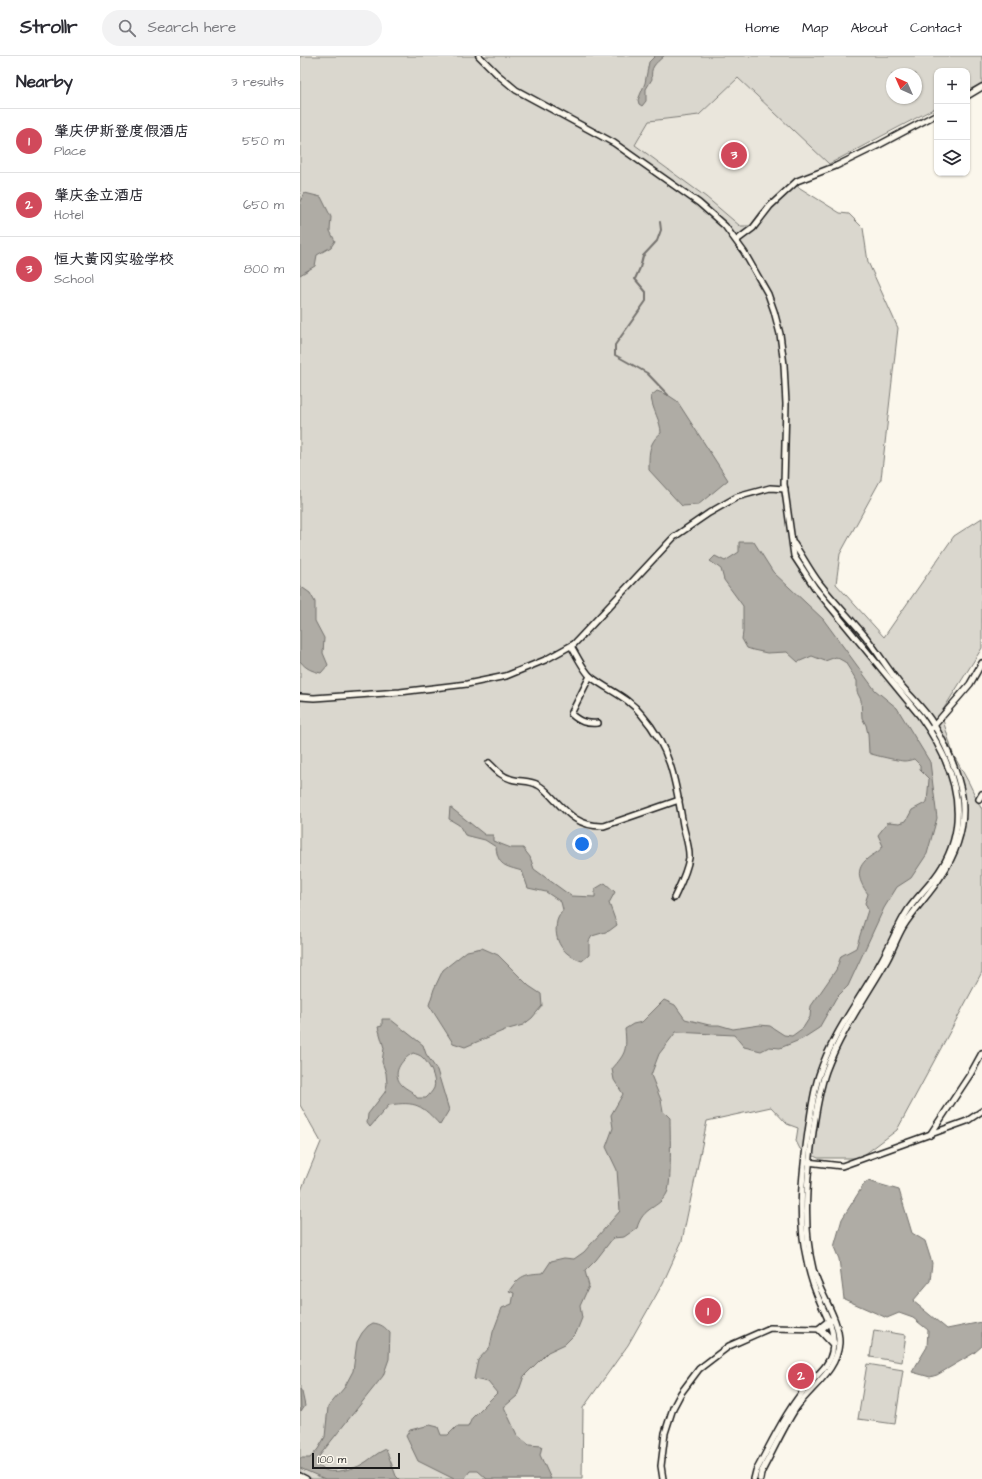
<!DOCTYPE html>
<meta charset="utf-8">
<style>
body{margin:0;font-family:"Architects Daughter","LXGW WenKai TC",sans-serif;background:#f2f2f3;color:#2b2b33}
.controls{position:absolute;right:12px;top:12px;display:grid;overflow:hidden;border-radius:8px;box-shadow:0 1px 3px #0004}
.controls button{width:36px;height:36px;display:grid;place-items:center;padding:0;border:0;border-bottom:1px solid #e1e1e2;background:#fff;color:#2b2b33;font:20px sans-serif}
.compass{position:absolute;left:586px;top:12px;width:36px;height:36px;border-radius:50%;background:#fff;box-shadow:0 1px 3px #0004;rotate:315deg}
.scale{position:absolute;left:12px;bottom:10px;width:88px;box-sizing:border-box;padding-left:4px;border:2px solid #1c1c1c;border-top:0;font-size:11px;line-height:14px;white-space:nowrap;color:#1c1c1c;-webkit-text-stroke:3px #fbf7ec;paint-order:stroke}
.you{position:absolute;left:282px;top:788px;width:14px;height:14px;margin:-10px;border:3px solid #fff;border-radius:50%;background:#1a73e8;box-shadow:0 0 0 6px #1a73e833}
.badge{display:grid;place-items:center;width:26px;height:26px;border-radius:50%;background:#d1495b;color:#fff;font-size:13px;font-weight:700}
.pin{position:absolute;translate:-50% -50%;border:2px solid #fff;box-shadow:0 1px 4px #0006}
.list{margin:0;padding:0;list-style:none}
h2{display:flex;justify-content:space-between;align-items:center;height:52px;margin:0;padding:0 16px;font-size:17px}
h2 small{font-size:13px;font-weight:400;color:#7c7c81}
.list li{display:grid;grid-template-columns:26px 1fr auto;gap:12px;align-items:center;box-sizing:border-box;height:64px;padding:0 16px;border-top:1px solid #e1e1e2}
.list b{display:block;font-size:15px;white-space:nowrap}
.list p{margin:0;font-size:13px;white-space:nowrap;color:#7c7c81}
.list em{font-size:13px;font-style:normal;color:#7c7c81}
.icon{flex:none;width:22px;height:22px;fill:none;stroke:currentColor;stroke-width:2;stroke-linecap:round;stroke-linejoin:round}
.map{position:relative;flex:none;width:682px;height:1423px;overflow:hidden}
header{display:flex;align-items:center;gap:24px;box-sizing:border-box;height:56px;padding:0 20px;background:#fff;border-bottom:1px solid #e1e1e2}
header strong{font-size:19px}
nav{display:flex;gap:22px;margin-inline-start:auto;font-size:14px}
.search{width:280px;height:36px;background:#f2f2f3;display:flex;align-items:center;gap:10px;box-sizing:border-box;padding:0 14px;border-radius:22px;color:#7c7c81;font-size:15px}
main{display:flex}
aside{flex:1;background:#fff}
.map>svg:first-child{display:block}
.built{fill:#eae6dc}
.green{fill:#dad7ce;stroke:#7b7a75;fill-rule:evenodd}
.water{fill:#afaca5;stroke:#74726e;fill-rule:evenodd}
.lines{fill:none;stroke-linecap:round;stroke-linejoin:round}
.stream{stroke:#74726e;stroke-width:2}
.street-casing{stroke:#1c1c1c;stroke-width:8}
.secondary-casing{stroke:#1c1c1c;stroke-width:10}
.street{stroke:#fbf7ec;stroke-width:5}
.secondary{stroke:#fbf7ec;stroke-width:7}
</style>
<header>
<strong>Strollr</strong>
<div class="search"><svg class="icon" aria-label="search" viewBox="0 0 24 24"><circle cx="10" cy="10" r="6"/><path d="M15 15l6 6"/></svg>Search here</div>
<nav><a>Home</a><a>Map</a><a>About</a><a>Contact</a></nav>
</header>
<main>
<aside>
<h2>Nearby<small>3 results</small></h2>
<ul class="list">
<li><span class="badge">1</span><div><b>肇庆伊斯登度假酒店</b><p>Place</p></div><em>550 m</em></li>
<li><span class="badge">2</span><div><b>肇庆金立酒店</b><p>Hotel</p></div><em>650 m</em></li>
<li><span class="badge">3</span><div><b>恒大黄冈实验学校</b><p>School</p></div><em>800 m</em></li>
</ul>
</aside>
<div class="map">
<svg width="682" height="1423" viewBox="0 0 682 1423">
<rect width="100%" height="100%" fill="#fbf7ec"/>
<filter id="ink" filterUnits="userSpaceOnUse"><feTurbulence type="fractalNoise" baseFrequency=".025" numOctaves="2"/><feDisplacementMap in="SourceGraphic" scale="8" xChannelSelector="R" yChannelSelector="G"/><feConvolveMatrix kernelMatrix="1 2 1 2 8 2 1 2 1" color-interpolation-filters="sRGB"/></filter>
<g filter="url(#ink)">
<polygon class="built" points="438,22 529,108 500,121 461,155 450,170 440,170 406,141 335,89 349,65 399,59"/>
<g class="green">
<path d="M0 0H682V27L667 35V15H637V51L529 108 438 22 399 59 349 65 335 89 406 141 440 170H450L461 155 492 127 540 157 549 158 563 172 568 206 598 272 581 423 540 498 536 528 584 581 654 480 682 462V592L641 657 653 698 669 727 681 752H682V916L597 1074 560 1102H518L500 1093 496 1085 498 1072 487 1068 471 1051 407 1065 382 1185 363 1227 328 1289 283 1352 282 1423H13L0 1419V1137L21 1086 0 1049ZM592 18H616V42H592Z"/>
<polygon points="574,1274 606,1279 602,1306 570,1301"/>
<polygon points="567,1308 603,1314 595,1368 558,1363"/>
</g>
<g class="water">
<path d="M355 0H364C355 8 350 11 352 23L346 33V45L342 50 339 48 338 44 345 27 349 6Z"/>
<polygon points="5,137 21,141 31,161 30,175 35,185 31,191 17,199 15,210 0,219 0,145"/>
<path d="M357 335 368 339 377 345 428 424 398 449 382 450 349 414C349 399 348 387 361 377 361 365 352 354 351 340Z"/>
<path d="M439 486H454L473 516 523 563 575 634 597 652 630 706 637 762 627 798 611 822 597 831 584 852 548 930 536 942 519 972 502 983 480 992 469 991 461 995 444 991 434 979 376 976 359 998 351 1019 361 1044 363 1055 370 1062C370 1075 372 1129 367 1137 359 1153 343 1150 337 1172L324 1181 313 1182 296 1204 285 1215 289 1230 280 1250 282 1262 276 1277 265 1288 248 1296 224 1320 217 1340 204 1351 217 1379 229 1389 242 1390 240 1399 251 1423H187L178 1415H170L164 1423H154L118 1405 106 1380 110 1374 130 1369 138 1371 141 1379H148L156 1371H168L172 1362 197 1337 188 1326 174 1323 178 1304 190 1291 193 1276 202 1252 212 1248 214 1237 209 1235C220 1219 225 1218 243 1217L251 1205 264 1202 274 1203 284 1196 320 1155 317 1114 306 1091 313 1072 311 1059 323 1038 314 1024 312 1013C326 997 327 994 325 973L333 968 342 966 364 944 375 949 385 963 409 969H419L433 973 460 969 470 970 484 979 492 980 503 972 510 961 511 950 536 914 541 900 556 892 568 854 565 847 568 838C557 823 555 811 571 800 576 797 580 795 583 790L578 779 588 766 600 767 606 765 612 754 627 746 629 723 620 714V709L614 703C611 704 607 705 604 705 600 705 572 699 569 697L568 678 566 669 562 662 561 644 557 636V625L545 606 536 601 525 605 512 600 498 606 487 596 467 597 453 594 447 592 442 583 443 576V550L424 524 421 513 410 505 415 500 425 505 439 496Z"/>
<path d="M0 530 10 537 15 546V565L24 582 23 597 28 609 21 617C12 615 6 613 0 605Z"/>
<path d="M150 751 185 779H193V785L211 792H223L230 801 234 813 271 840 295 841V833L305 827 315 836 309 847 317 869 309 875 292 880 289 885V899L282 905C263 899 253 885 257 865 258 861 261 857 263 854L261 846 246 836 228 832 222 815C205 810 198 810 196 791L185 784 165 779 159 769 149 763Z"/>
<polygon points="182,892 198,899 229,930 241,938 242,950 232,962 223,969 205,974 165,991 153,987 129,949 134,933 143,914 167,895"/>
<path d="M82 963H90L123 989 126 998 137 1014 149 1054 140 1069C122 1049 116 1045 89 1049L70 1071 67 1067 68 1058 85 1036 87 1028 86 1017 82 1006 84 992 78 971 82 970ZM113 997C116 998 120 999 122 1001 129 1007 137 1023 134 1032 132 1036 129 1039 126 1042H117C112 1034 109 1035 103 1030 90 1018 101 1004 113 997Z"/>
<polygon points="568,1125 599,1134 612,1177 625,1185 632,1207 630,1225 613,1245 647,1273 682,1266 682,1290 674,1297 637,1319 630,1321 612,1316 627,1291 628,1274 613,1262 599,1257 587,1262 544,1243 539,1203 534,1191 542,1163 564,1128"/>
<path d="M73 1267C81 1268 85 1271 90 1277L89 1303 83 1320 20 1399C13 1423 46 1415 59 1410 69 1405 76 1397 86 1393L96 1420 99 1423H25L0 1412V1402H10L18 1393 25 1381 28 1351 44 1332 53 1315 57 1286 62 1277 68 1270Z"/>
<polygon points="0,1333 2,1336 5,1350 1,1356"/>
</g>
<g class="lines">
<polyline class="stream" points="360,166 361,174 357,185 343,200 340,212 335,223 346,236 346,245 315,289 315,299 347,317 368,339"/>
<g class="street-casing">
<g id="street">
<path d="M179 0 197 18 216 34 314 87 399 147 425 170 444 196 468 238 474 255 480 278 484 309 486 348 484 428 494 500 515 532 620 660C652 705 673 760 642 811 633 827 618 839 608 854 598 869 592 886 583 902 562 941 533 976 519 1019 513 1037 511 1057 508 1076 502 1119 497 1162 507 1205 510 1220 515 1235 521 1248 529 1266 536 1276 532 1296 530 1308 519 1317 511 1326 487 1352 473 1384 456 1415L454 1423"/>
<polyline points="667,40 682,31"/>
<polyline points="437,184 453,172 470,150 497,125 536,110 577,90 637,58"/>
<path d="M271 590C276 598 284 615 291 621 309 635 327 640 342 659 371 692 376 728 383 769 385 779 390 792 389 802 387 816 380 829 374 842"/>
<path d="M290 620 271 658C280 666 286 668 298 667"/>
<polyline points="0,641 14,642 100,636 167,628 206,620 245,604 274,588 374,481 409,457 437,441 470,432 485,433"/>
<polyline points="632,672 670,628 682,607"/>
<path d="M189 707C196 714 201 720 211 723 220 726 230 724 238 729 244 732 248 737 252 741 268 758 279 771 304 770L379 744"/>
<polyline points="679,743 682,738"/>
<polyline points="630,1079 671,1017 682,997"/>
<polyline points="507,1106 542,1110 667,1065 682,1055"/>
<polyline points="0,1420 6,1423"/>
<polyline points="363,1423 361,1410 365,1377 373,1352 381,1337 399,1313 429,1290 470,1272 520,1273"/>
<path d="M460 1423 461 1417C473 1395 483 1372 496 1352 511 1330 537 1316 539 1287 540 1263 519 1237 513 1213 502 1169 507 1121 513 1076 516 1055 519 1035 526 1015 540 977 567 939 587 904 593 893 597 881 603 871 614 853 630 838 641 820 657 796 666 769 662 740 658 715 644 684 630 663 621 650 609 639 599 627 587 612 577 595 565 580 550 562 534 546 520 528 510 515 503 501 494 488"/>
</g>
</g>
<g class="secondary-casing">
<polyline id="secondary" points="530,1265 520,1273 533,1287"/>
</g>
<use href="#street" class="street"/>
<use href="#secondary" class="secondary"/>
</g>
</g>
</svg>
<div class="controls">
<button>+</button>
<button>−</button>
<button><svg class="icon" aria-label="layers" viewBox="0 0 24 24"><path d="M12 4l9 5-9 5-9-5zM3 14l9 5 9-5"/></svg></button>
</div>
<svg class="compass" viewBox="-18 -18 36 36"><path d="M0-13l5 13h-10z" fill="#e53935"/><path d="M0 13l5-13h-10z" fill="#7c7c81"/></svg>
<div class="scale">100 m</div>
<div class="you"></div>
<div class="pin badge" style="left:408px;top:1255px">1</div>
<div class="pin badge" style="left:501px;top:1320px">2</div>
<div class="pin badge" style="left:434px;top:99px">3</div>
</div>
</main>
